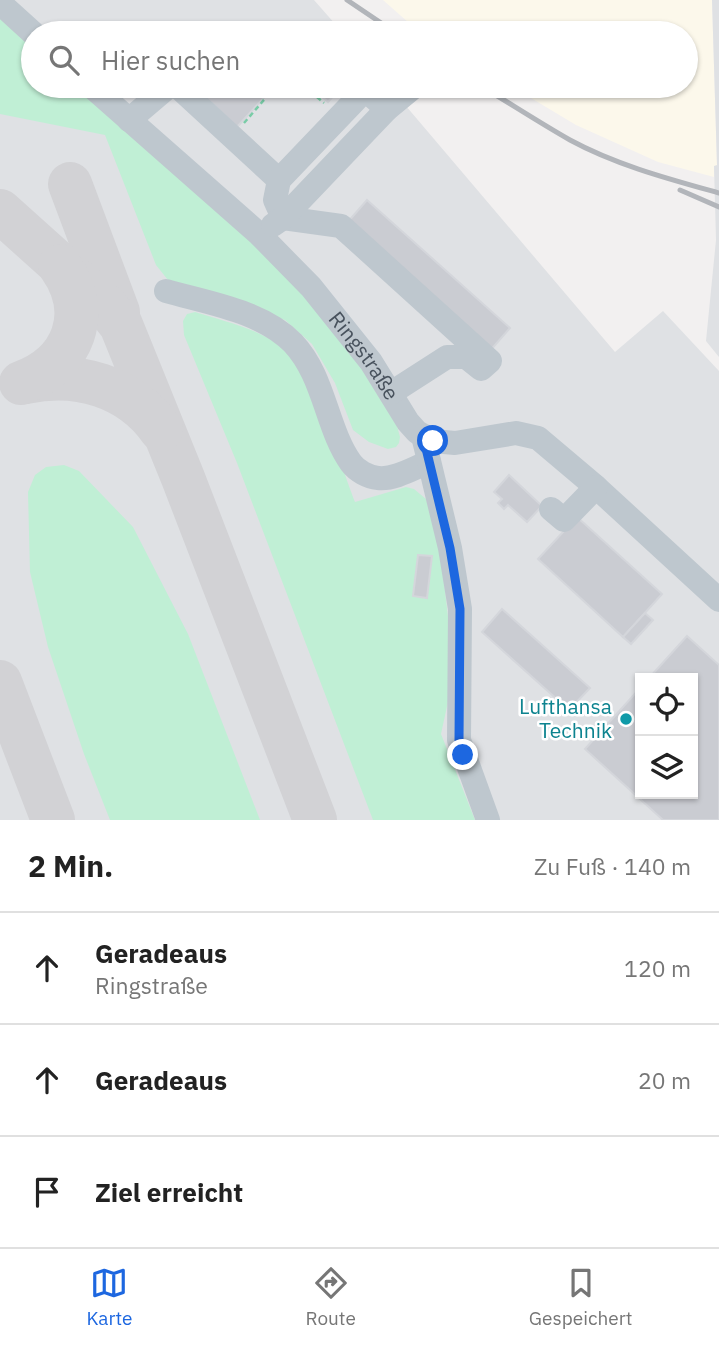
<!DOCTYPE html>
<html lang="de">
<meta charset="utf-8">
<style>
body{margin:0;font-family:"IBM Plex Sans",sans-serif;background:#f6f6f6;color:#222}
.controls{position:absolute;right:21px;bottom:21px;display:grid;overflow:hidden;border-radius:0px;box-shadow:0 2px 5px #0004}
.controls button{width:63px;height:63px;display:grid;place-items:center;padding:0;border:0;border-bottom:2px solid #e0e0e0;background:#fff;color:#222;font:35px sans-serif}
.stop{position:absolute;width:21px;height:21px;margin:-16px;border:5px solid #1d67e0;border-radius:50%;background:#fff}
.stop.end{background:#1d67e0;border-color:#fff;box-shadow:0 2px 7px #0008}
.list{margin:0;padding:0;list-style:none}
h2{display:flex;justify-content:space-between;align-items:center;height:91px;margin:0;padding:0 28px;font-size:30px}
h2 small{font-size:23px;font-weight:400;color:#767676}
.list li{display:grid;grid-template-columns:46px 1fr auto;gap:21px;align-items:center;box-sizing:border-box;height:112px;padding:0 28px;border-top:2px solid #e0e0e0}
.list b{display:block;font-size:26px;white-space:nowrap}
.list p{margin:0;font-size:23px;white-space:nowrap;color:#767676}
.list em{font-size:23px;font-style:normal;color:#767676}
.icon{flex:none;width:38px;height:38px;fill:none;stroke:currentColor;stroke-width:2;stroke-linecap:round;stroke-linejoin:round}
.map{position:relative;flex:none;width:719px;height:820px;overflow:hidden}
.search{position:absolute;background:#fff;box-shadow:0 2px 5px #0004;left:21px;right:21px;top:21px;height:77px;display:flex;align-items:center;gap:18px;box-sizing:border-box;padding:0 24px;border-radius:38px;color:#767676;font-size:26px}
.sheet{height:427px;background:#fff}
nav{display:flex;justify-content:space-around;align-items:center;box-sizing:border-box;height:98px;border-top:2px solid #e0e0e0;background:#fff;font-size:19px;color:#767676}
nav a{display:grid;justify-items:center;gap:4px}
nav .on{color:#1d67e0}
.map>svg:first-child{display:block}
.commercial{fill:#fcf8eb}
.airport{fill:#dfe1e4;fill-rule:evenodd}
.green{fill:#c0efd5}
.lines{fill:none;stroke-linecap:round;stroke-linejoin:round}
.taxiway{stroke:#d2d2d5;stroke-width:44}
.building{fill:#caccd2;stroke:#d4d6db;stroke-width:2}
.path{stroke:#79cca7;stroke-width:2.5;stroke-dasharray:5 3.5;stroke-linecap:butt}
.minor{stroke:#bec7ce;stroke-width:24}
.rail{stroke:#b2b5ba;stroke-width:5}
.route{stroke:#1d67e0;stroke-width:9}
.culture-dot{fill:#0f9aa8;stroke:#fff;stroke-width:2.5}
.labels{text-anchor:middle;stroke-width:5;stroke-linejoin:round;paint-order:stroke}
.street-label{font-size:21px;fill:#48525d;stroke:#fff}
.culture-label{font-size:21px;fill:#0d838f;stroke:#fff;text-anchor:end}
</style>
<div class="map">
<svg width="719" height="820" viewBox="0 0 719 820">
<rect width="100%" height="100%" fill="#f2f0f0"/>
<polygon class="commercial" points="383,0 712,0 717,166 714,166 714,177 658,162 576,125 511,86 686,86 686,33 426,33 409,23"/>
<g class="airport">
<path d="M0 0H314L343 33H33V86H389L615 352 663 311 719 371V820H0ZM640 678H693V794H640Z"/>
<polygon points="712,0 719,0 719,357 706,341 716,240 714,166 717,165"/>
</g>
<g class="green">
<polygon points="0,0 33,33 33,86 92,86 311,287 397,426 400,437 399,443 396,447 388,449 369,442 353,430 335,383 312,344 285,320 186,289 168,280 156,265 105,135 0,114"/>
<path d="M195 312C223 321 256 328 281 346 310 366 341 465 355 502L406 487 414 489 426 499 439 540 449 625V697L441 734 475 820H373L237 463 184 335 183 321 187 314Z"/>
<polygon points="64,465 79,471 133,527 188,634 260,820 110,820 84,754 48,647 30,572 28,492 35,475 46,467"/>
</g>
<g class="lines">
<g class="taxiway">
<polyline points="70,184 118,312"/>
<polyline points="0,211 106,306 121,325 183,478 315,820"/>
<path d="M26 382C77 371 130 386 161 430"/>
<path d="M21 383C74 364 93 313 60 266"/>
<polyline points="0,682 53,820"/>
</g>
</g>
<g class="building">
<polygon points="193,86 265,86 270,91 237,127"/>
<polygon points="310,86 342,86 328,102"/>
<polygon points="367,200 510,328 489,352 346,224"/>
<polygon points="509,475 542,506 527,522 508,505 504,509 498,503 502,499 494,492"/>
<polygon points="577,517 662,594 623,637 538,559"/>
<polygon points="418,555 432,556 427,598 413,596"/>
<polygon points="502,609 590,688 569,710 482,632"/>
<polygon points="645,613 653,620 631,644 623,637"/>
<polygon points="687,636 719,665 719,820 663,820 585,749 640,688 640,794 693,794 693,678 649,678"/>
</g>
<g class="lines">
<g class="path">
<polyline points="298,33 303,28 310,33"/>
<polyline points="304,86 324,103"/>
<polyline points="244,123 276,86"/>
</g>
<g class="minor">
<polyline points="0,3 33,33"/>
<path id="s1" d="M91 86 259 234 311 287 371 362 408 422 417 432 433 441 455 443 516 433 538 438 596 487 719 600"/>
<polyline points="177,86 279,180"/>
<polyline points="387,109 365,90 279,180 275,200 283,218 341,226 490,361 481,369 466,357 447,357 391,393"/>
<polyline points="129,120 169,86"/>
<polyline points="273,225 283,218 387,109 415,86"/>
<path d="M166 291C208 303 262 311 293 343 325 377 326 428 351 463 357 471 368 477 378 478 394 480 414 468 429 462"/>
<polyline points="423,436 450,548 460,609 459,740 488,820"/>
<polyline points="551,509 564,520 596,487"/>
</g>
<g class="rail">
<polyline points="347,0 396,33"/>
<path d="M481 86C511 104 540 123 570 140 616 165 669 179 719 193"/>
<polyline points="680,190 719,207"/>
</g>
</g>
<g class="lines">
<polyline class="route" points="433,441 423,436 450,548 460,609 459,740 463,755"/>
</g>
<circle class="culture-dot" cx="626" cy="719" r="7"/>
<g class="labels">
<g class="street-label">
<text dy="7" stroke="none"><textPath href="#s1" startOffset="385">Ringstraße</textPath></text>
</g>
<g class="culture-label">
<text x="612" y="714">Lufthansa<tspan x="612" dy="24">Technik</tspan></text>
</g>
</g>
</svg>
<div class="controls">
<button><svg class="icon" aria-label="locate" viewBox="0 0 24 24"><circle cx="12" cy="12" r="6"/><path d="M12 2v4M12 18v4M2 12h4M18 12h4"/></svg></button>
<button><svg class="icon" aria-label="layers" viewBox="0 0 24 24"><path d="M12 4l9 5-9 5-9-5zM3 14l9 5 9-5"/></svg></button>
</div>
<div class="stop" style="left:433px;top:441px"></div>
<div class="stop end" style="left:463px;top:755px"></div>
<div class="search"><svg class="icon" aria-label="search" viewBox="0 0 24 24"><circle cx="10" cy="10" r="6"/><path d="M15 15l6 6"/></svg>Hier suchen</div>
</div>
<section class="sheet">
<h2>2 Min.<small>Zu Fuß · 140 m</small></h2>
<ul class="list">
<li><svg class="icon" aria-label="ahead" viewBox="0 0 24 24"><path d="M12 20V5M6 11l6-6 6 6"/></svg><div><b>Geradeaus</b><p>Ringstraße</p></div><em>120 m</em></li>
<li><svg class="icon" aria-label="ahead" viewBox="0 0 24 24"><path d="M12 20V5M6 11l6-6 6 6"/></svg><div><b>Geradeaus</b></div><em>20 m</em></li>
<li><svg class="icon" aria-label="arrive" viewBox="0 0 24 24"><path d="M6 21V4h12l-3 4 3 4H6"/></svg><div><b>Ziel erreicht</b></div></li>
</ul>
</section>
<nav>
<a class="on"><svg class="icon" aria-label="map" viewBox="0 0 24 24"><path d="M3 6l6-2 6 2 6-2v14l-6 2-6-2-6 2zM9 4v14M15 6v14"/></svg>Karte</a>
<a><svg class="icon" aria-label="directions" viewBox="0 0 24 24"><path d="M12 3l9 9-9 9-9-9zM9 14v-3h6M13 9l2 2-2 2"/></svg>Route</a>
<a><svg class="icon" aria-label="saved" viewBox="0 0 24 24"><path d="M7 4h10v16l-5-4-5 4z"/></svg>Gespeichert</a>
</nav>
